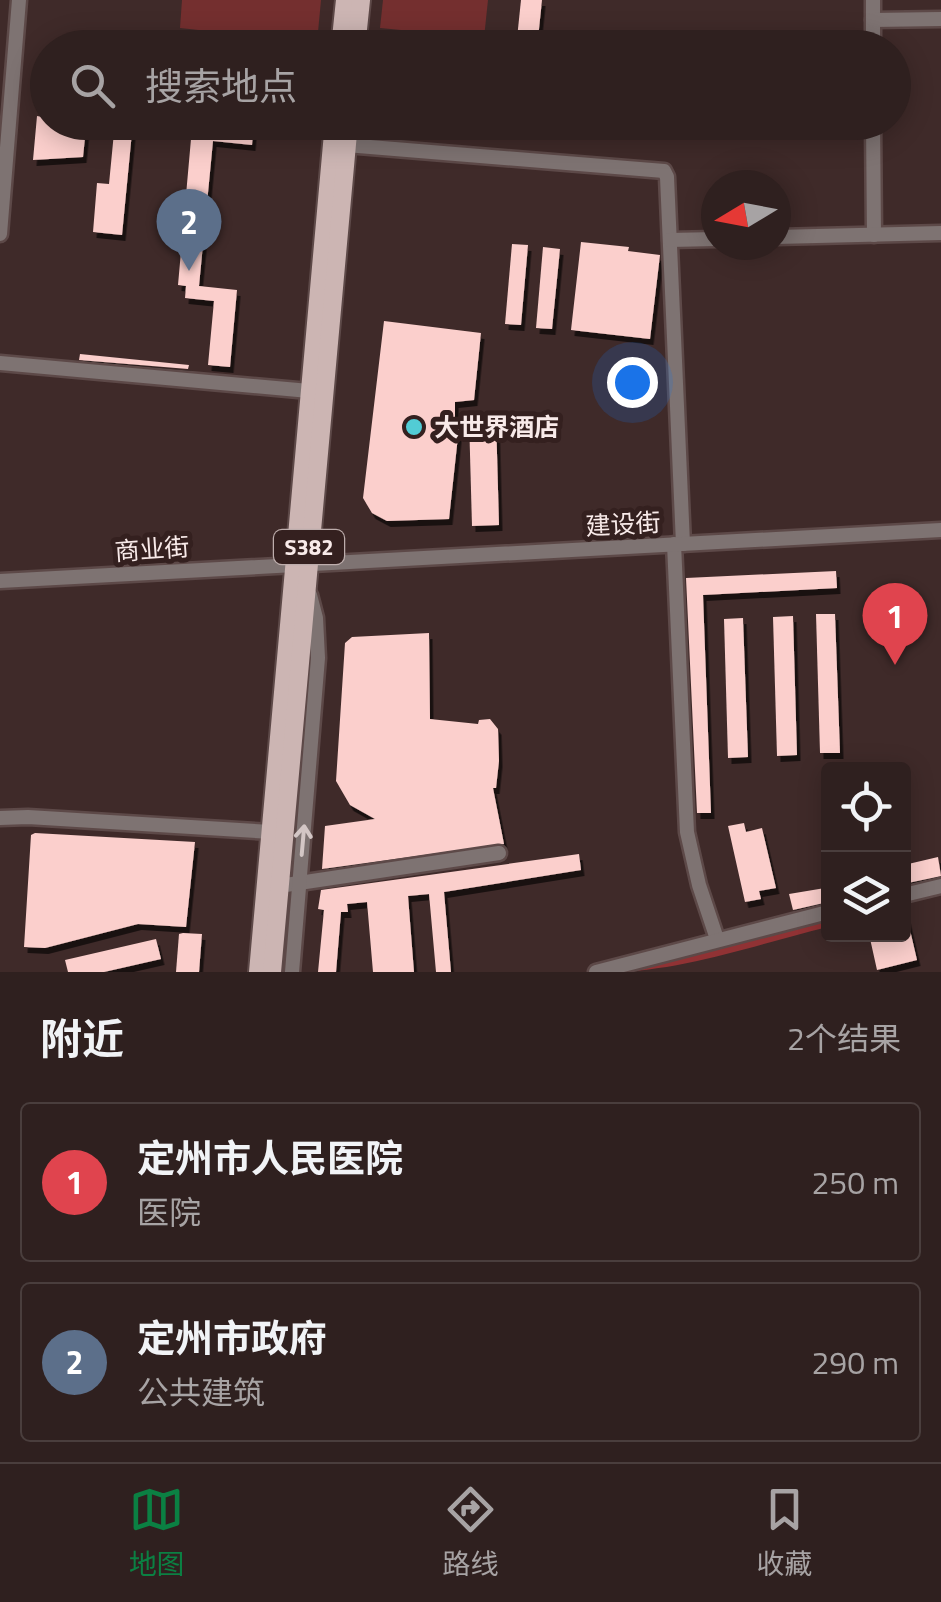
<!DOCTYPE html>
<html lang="zh">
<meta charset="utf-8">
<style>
body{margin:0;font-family:"Titillium Web","Noto Sans SC",sans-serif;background:#3b2d2c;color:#f1f3f6}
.controls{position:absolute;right:30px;bottom:30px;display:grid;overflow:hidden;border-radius:10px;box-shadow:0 5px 25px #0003}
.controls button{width:90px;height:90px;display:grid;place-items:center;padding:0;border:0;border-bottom:2px solid #4a3e3d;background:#2f201f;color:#f1f3f6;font:50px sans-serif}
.compass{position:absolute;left:701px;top:170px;width:90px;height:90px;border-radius:50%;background:#2f201f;box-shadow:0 5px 25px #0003;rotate:260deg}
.you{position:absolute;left:632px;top:382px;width:35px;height:35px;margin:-25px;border:8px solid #fff;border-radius:50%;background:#1a73e8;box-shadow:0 0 0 15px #1a73e833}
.badge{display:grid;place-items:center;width:65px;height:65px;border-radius:50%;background:#0b8043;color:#fff;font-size:32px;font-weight:700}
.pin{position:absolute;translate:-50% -82px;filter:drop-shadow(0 2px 5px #0008)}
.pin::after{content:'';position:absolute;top:52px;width:35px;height:30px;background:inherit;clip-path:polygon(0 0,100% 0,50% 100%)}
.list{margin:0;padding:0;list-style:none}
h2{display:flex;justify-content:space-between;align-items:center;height:130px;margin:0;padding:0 40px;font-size:42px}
h2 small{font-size:32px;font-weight:400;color:#a7a3a4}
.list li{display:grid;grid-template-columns:65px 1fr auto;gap:30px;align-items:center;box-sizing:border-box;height:160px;margin:0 20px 20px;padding:0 20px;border:2px solid #4a3e3d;border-radius:10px}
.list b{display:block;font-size:38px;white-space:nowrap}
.list p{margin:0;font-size:32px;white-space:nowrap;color:#a7a3a4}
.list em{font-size:32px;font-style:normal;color:#a7a3a4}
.icon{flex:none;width:55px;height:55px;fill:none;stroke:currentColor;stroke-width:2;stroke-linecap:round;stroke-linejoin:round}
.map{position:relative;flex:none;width:941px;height:972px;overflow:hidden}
.search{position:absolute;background:#2f201f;box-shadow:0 5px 25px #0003;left:30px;right:30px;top:30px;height:110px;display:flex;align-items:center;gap:25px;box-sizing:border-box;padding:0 35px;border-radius:55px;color:#a7a3a4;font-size:38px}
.sheet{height:490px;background:#2f201f}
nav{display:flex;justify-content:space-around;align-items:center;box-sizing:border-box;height:140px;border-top:2px solid #4a3e3d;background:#2f201f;font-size:28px;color:#a7a3a4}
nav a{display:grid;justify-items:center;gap:5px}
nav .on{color:#0b8043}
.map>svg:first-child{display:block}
.green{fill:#742f2f}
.water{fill:#903234}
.building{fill:#fbcfcc;filter:url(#shadow)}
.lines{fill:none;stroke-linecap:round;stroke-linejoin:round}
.minor-casing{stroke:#5d4948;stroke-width:19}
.major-casing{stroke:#5d4948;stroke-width:22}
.minor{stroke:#7e7372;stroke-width:14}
.major{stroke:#ccb5b3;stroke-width:18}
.oneway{stroke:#d3c6c5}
.poi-dot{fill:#52ccd5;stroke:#34201f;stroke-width:4}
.labels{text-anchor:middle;stroke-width:10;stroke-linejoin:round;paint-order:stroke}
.shield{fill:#34201f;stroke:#bdadac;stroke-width:2.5}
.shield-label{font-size:22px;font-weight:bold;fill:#f8eae9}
.poi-label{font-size:25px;font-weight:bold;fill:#f8eae9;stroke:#34201f;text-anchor:start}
.street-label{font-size:25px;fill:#f8eae9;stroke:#34201f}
</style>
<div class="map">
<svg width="941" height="972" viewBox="0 0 941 972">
<defs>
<filter id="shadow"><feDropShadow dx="3.5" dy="6" stdDeviation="0" flood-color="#0009"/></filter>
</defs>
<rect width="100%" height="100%" fill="#3f2a29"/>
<g class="green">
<polygon points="182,0 321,0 317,43 180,28"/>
<polygon points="383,0 488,0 484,38 380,28"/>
</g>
<path class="water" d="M828 917V927C757 944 682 972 608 972L682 958Z"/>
<g class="building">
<polygon points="521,0 542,0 537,48 516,48"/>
<polygon points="37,116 48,118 48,122 86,128 83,157 33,160"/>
<polygon points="115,122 133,122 122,235 93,232 97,183 109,184"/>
<polygon points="234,122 254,122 252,145 213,141 199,286 237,290 230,367 208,365 214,301 185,298 186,286 178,285 191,139 201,140 202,126 233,129"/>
<polygon points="581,242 629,247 628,251 660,255 650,339 571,330"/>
<polygon points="512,244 528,245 521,325 505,324"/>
<polygon points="543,247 560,249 552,329 536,328"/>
<polygon points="384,321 481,333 474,400 455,402 455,418 460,418 449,519 387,521 372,513 363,498"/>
<polygon points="80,354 189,365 188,369 79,360"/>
<polygon points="496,417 499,525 472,526 469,418"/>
<polygon points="836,571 837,588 703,595 711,813 697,813 686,578"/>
<polygon points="816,614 835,614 840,753 820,753"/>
<polygon points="793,616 797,755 777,756 773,617"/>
<polygon points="743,618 748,757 728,758 724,619"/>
<polygon points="429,633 430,719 478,724 479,720 490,719 498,729 499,761 496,788 493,788 504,844 322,869 325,826 375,819 350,805 336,781 345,643 352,637"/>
<polygon points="744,823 746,832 762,828 776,888 759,891 761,899 745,902 728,826"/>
<polygon points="35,833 195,842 186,927 138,924 45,948 24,947 31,835"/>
<polygon points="579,854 581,870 444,892 451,972 436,972 429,894 408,896 414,972 373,972 367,902 347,904 348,912 341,912 336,972 318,972 324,910 318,909 321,890"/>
<polygon points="938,857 941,876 908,883 904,865"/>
<polygon points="825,888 828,902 793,910 789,894"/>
<polygon points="907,917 917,960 877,970 869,934 904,934 904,918"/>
<polygon points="183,933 202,934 199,972 176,972 179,934"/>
<polygon points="156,939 161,959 104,972 68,972 65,960"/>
</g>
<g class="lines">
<g class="minor-casing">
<g id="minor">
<polyline points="873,0 873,48"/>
<polyline points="873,20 941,19"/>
<polyline points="873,122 874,235"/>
<polyline points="346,145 664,171 667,177 683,544"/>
<polyline points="0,234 19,0"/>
<polyline points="776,237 941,233"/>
<polyline points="670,240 716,239"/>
<polyline points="0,363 309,391"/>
<polyline points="674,544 687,832 699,885 717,939"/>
<polyline points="0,581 941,530"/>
<polyline points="0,818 28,817 271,832"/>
<polyline points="279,886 499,853"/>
<polyline points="904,895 941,886"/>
<polyline points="292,972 318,658 316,618 310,595"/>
<polyline points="596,972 828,912"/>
</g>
</g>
<g class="major-casing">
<g id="major">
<polyline points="340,48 345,0"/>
<polyline points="356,48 361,0"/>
<polyline points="258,972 334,122"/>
<polyline points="272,972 349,122"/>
</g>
</g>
<use href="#minor" class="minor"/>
<use href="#major" class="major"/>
</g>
<defs><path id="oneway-shaft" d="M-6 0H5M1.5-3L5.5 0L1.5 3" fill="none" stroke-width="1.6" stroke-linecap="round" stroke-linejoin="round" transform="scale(2.5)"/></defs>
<use class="oneway" href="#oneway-shaft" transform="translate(303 840) rotate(-85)"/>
<circle class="poi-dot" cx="414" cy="427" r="10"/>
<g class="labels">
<rect class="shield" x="274" y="530" width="70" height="34" rx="8"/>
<g class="shield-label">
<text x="309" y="555">S382</text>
</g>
<g class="poi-label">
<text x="434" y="436">大世界酒店</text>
</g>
<g class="street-label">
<text transform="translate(623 524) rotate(-3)" y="9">建设街</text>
<text transform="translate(152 549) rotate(-4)" y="9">商业街</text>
</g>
</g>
</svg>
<div class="controls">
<button><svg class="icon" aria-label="locate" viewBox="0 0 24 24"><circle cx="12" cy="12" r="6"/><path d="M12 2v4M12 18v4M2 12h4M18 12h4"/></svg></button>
<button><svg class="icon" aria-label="layers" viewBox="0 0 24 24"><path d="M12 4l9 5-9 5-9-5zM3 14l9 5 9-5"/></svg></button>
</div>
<svg class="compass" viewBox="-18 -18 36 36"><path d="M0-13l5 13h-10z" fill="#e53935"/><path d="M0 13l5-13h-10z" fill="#a7a3a4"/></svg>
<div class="you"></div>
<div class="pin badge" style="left:895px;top:665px;background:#e0444e">1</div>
<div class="pin badge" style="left:189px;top:271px;background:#5c6f8a">2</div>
<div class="search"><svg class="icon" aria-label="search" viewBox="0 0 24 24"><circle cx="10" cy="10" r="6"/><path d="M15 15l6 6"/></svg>搜索地点</div>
</div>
<section class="sheet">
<h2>附近<small>2个结果</small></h2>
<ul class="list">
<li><span class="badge" style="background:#e0444e">1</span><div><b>定州市人民医院</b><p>医院</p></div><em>250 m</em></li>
<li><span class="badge" style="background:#5c6f8a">2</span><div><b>定州市政府</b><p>公共建筑</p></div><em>290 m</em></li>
</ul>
</section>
<nav>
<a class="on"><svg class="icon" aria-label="map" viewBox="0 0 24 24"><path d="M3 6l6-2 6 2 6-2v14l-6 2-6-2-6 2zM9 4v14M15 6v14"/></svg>地图</a>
<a><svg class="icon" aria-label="directions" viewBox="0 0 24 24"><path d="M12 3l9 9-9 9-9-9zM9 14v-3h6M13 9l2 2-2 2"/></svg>路线</a>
<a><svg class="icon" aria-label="saved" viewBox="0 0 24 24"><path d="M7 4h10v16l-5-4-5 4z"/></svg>收藏</a>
</nav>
